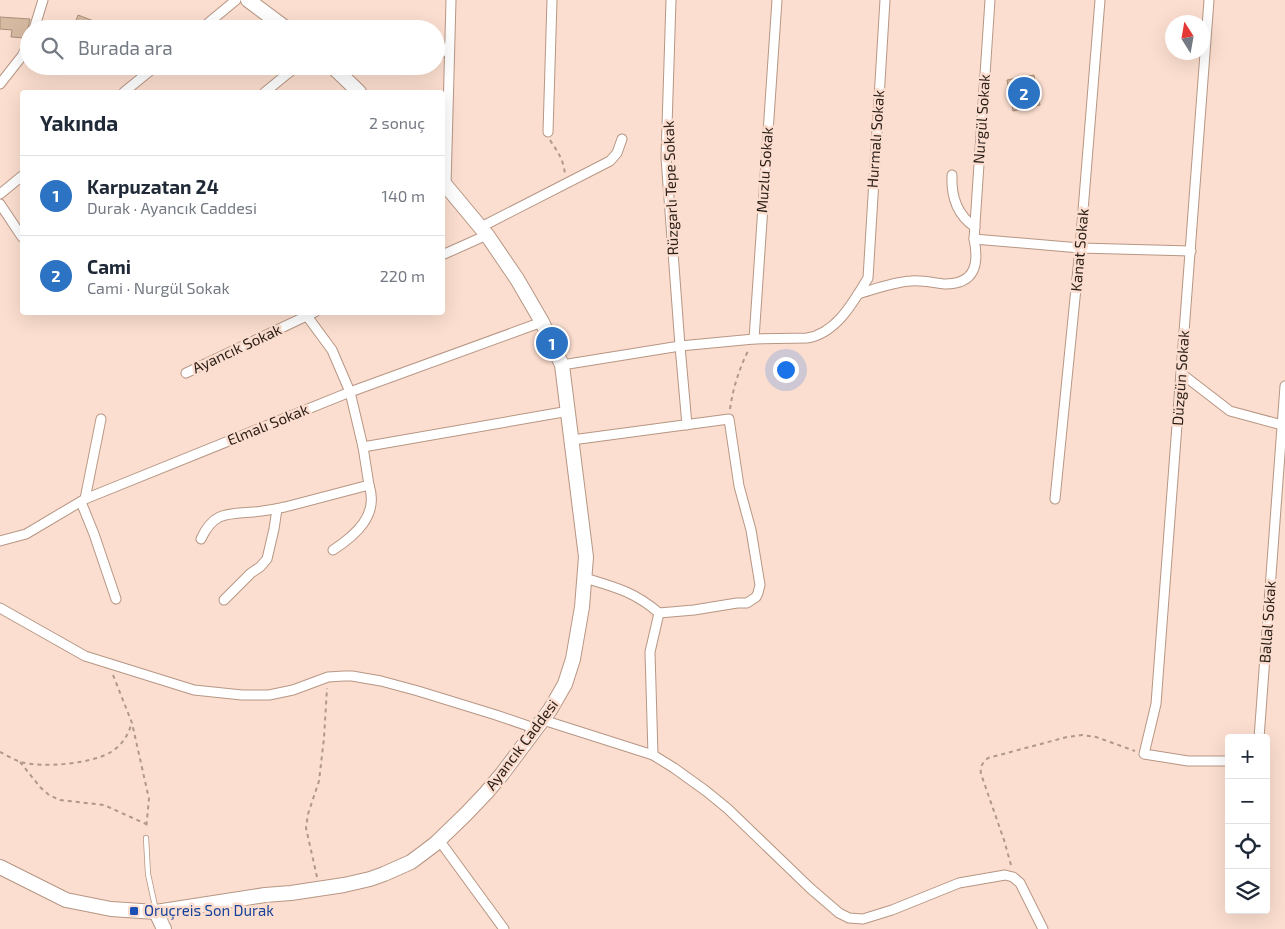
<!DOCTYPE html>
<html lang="tr">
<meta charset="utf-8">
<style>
body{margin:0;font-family:"Exo 2",sans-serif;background:#f6f6f7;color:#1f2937}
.controls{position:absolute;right:15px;bottom:15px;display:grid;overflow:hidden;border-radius:5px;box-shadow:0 5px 20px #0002}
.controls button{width:45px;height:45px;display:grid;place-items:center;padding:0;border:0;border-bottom:1px solid #e0e1e3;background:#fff;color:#1f2937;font:25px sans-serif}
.compass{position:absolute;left:1165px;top:15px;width:45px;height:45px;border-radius:50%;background:#fff;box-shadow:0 5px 20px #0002;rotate:349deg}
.you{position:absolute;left:785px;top:369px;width:18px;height:18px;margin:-12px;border:4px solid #fff;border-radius:50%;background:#1a73e8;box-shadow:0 0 0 8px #1a73e833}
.badge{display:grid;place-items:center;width:32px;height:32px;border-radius:50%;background:#2c73c4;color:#fff;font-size:16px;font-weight:700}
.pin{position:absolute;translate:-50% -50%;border:2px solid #fff;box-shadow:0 1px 5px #0006}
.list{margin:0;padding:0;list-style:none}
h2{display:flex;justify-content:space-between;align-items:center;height:65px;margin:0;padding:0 20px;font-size:21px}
h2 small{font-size:16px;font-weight:400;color:#747a83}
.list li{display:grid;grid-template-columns:32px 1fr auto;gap:15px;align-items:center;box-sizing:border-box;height:80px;padding:0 20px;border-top:1px solid #e0e1e3}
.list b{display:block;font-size:19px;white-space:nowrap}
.list p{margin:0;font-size:16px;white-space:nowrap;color:#747a83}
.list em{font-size:16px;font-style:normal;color:#747a83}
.icon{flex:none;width:28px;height:28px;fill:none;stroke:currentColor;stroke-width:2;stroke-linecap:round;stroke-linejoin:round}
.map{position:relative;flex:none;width:1285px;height:929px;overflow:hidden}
.search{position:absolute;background:#fff;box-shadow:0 5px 20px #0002;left:20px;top:20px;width:425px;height:55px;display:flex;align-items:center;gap:12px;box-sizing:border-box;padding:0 18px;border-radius:28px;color:#747a83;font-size:19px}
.panel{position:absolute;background:#fff;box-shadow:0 5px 20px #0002;left:20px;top:90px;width:425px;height:225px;border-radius:5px}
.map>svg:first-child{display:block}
.building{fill:#d6b9a1;stroke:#aa8e77}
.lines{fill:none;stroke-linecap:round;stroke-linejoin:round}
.lane-casing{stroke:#b79684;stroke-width:6}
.street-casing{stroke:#b79684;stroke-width:11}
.secondary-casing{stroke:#b79684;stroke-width:16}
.path{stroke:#af988c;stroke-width:2;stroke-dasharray:4 4;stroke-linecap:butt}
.lane{stroke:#fff;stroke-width:4.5}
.street{stroke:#fff;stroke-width:9}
.secondary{stroke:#fff;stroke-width:14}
.transit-dot{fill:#1a4fb4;stroke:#fbdecf;stroke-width:2}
.labels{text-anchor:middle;stroke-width:5;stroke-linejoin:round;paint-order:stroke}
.street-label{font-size:15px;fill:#291d16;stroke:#fbdecf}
.transit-label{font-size:15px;fill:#164399;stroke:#fbdecf;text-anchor:start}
</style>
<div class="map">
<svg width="1285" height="929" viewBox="0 0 1285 929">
<rect width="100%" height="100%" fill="#fbdecf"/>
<g class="building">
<polygon points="78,15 112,28 112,29 73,29"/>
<polygon points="0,17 30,19 28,28 29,37 26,38 11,37 12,30 0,29"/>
<polygon points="1034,75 1040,105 1013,111 1007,80"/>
</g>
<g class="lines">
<g class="lane-casing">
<polyline id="lane" points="146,838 148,874 156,911"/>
</g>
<g class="street-casing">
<g id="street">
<polyline points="671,0 666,158 680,346 687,425"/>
<polyline points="1209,0 1156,704 1144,754 1188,761 1229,761"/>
<polyline points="34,29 43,0"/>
<polyline points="201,29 236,0"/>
<polyline points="436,57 449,46"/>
<polyline points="375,66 401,68 415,66"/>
<polyline points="0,84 22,56 29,43"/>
<polyline points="124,92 156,66"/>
<polyline points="265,92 297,66"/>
<polyline points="548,132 552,0"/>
<path d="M952 175C951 196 957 215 975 227"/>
<polyline points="446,185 451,0"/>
<polyline points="0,194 22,176"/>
<polyline points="0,204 22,237"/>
<polyline points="481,227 610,161 617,153 622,139"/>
<polyline points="974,239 1080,248 1191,251"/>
<polyline points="442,255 487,235"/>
<path d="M858 294C875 289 893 282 911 281 923 280 934 283 945 284 976 284 979 263 974 239L990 0"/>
<polyline points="754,339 777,0"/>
<path d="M562 365 680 346 754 339 807 338C837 333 853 302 868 278L885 0"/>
<polyline points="186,373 315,312"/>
<polyline points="1182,374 1230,411 1282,425"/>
<polyline points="572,440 729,419 739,486 751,530 760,585 758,593 756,597 747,603 737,603 694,610 659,613 650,652 653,755"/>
<polyline points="363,447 569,411"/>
<polyline points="85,499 101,419"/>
<polyline points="1055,499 1080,248 1100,0"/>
<polyline points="81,502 94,534 116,599"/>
<path d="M201 539C213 512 227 514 253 512 264 511 274 509 285 507L369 485 363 447 350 392 332 350 304 312"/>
<polyline points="0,541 26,534 85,499 350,392 542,322"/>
<path d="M333 550C356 535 379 515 369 485"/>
<path d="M585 578C615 587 635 592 659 613"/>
<polyline points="224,600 251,573 260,567 267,559 274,529 277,509"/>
<polyline points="0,608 85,656 194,690 242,695 269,695 293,690 328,677 344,676 352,676 381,681 418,691 496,715 537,729"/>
<polyline points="543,720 653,755 674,768 706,791 728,809 810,888 839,913 849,918 863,919 892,910 959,883 1005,875 1013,877 1020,883 1043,929"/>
<polyline points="1259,738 1285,386"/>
<polyline points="439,840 504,929"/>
</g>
</g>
<g class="secondary-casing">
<g id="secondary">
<polyline points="248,0 287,29"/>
<polyline points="332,66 359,92"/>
<polyline points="0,867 66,900 111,909 156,912 265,895 291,893 344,885 370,879 384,874 411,862 435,844 466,814 486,793 502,774 550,710 565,684 573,659 582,607 586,557 562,365 542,322 517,279 487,235 442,181"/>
<polyline points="156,912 164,929"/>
</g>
</g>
<g class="path">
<path d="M550 140C558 153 563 158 565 174"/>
<path d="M730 409C733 388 739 369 749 349"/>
<polyline points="113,675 132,723 149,799 146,829"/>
<path d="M0 752C6 755 14 760 21 762 43 768 91 764 111 752 121 746 128 736 131 725"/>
<polyline points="20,762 40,787 49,795 60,800 104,805 146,824"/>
<path d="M1011 865 1004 840 981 774C980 767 982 763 988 758L1067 737 1082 735 1096 737 1135 751"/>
<polyline points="317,877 306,828 308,814 319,781 324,738 327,688"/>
</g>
<use href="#lane" class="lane"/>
<use href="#street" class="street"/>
<use href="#secondary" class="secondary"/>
</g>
<rect class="transit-dot" x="129" y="906" width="10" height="10" rx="2.5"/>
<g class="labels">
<g class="street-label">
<text transform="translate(982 119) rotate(-86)" y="5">Nurgül Sokak</text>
<text transform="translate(876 139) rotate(-86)" y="5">Hurmalı Sokak</text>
<text transform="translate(765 170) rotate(-86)" y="5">Muzlu Sokak</text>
<text transform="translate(671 188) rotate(-92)" y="5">Rüzgarlı Tepe Sokak</text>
<text transform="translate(1080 250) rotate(-85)" y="5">Kanat Sokak</text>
<text transform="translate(237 349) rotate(-25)" y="5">Ayancık Sokak</text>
<text transform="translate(1181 378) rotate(-86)" y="5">Düzgün Sokak</text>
<text transform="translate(268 425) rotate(-22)" y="5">Elmalı Sokak</text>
<text transform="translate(1268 622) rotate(-86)" y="5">Ballal Sokak</text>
<text transform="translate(522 745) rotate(-53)" y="5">Ayancık Caddesi</text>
</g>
<g class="transit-label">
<text x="144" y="916">Oruçreis Son Durak</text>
</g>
</g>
</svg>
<div class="controls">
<button>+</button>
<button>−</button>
<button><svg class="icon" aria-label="locate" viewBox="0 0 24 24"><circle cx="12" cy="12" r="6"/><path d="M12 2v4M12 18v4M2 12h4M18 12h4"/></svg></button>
<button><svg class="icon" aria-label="layers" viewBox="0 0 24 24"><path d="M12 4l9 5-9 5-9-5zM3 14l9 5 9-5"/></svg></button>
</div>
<svg class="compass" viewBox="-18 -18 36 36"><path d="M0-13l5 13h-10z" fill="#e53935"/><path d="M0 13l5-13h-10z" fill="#747a83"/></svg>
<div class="you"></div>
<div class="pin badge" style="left:552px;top:343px">1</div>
<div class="pin badge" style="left:1024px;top:93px">2</div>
<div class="search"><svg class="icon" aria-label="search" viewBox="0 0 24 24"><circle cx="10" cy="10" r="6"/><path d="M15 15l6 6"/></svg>Burada ara</div>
<section class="panel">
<h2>Yakında<small>2 sonuç</small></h2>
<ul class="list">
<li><span class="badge">1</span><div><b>Karpuzatan 24</b><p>Durak · Ayancık Caddesi</p></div><em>140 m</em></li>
<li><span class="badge">2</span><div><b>Cami</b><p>Cami · Nurgül Sokak</p></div><em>220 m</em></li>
</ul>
</section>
</div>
